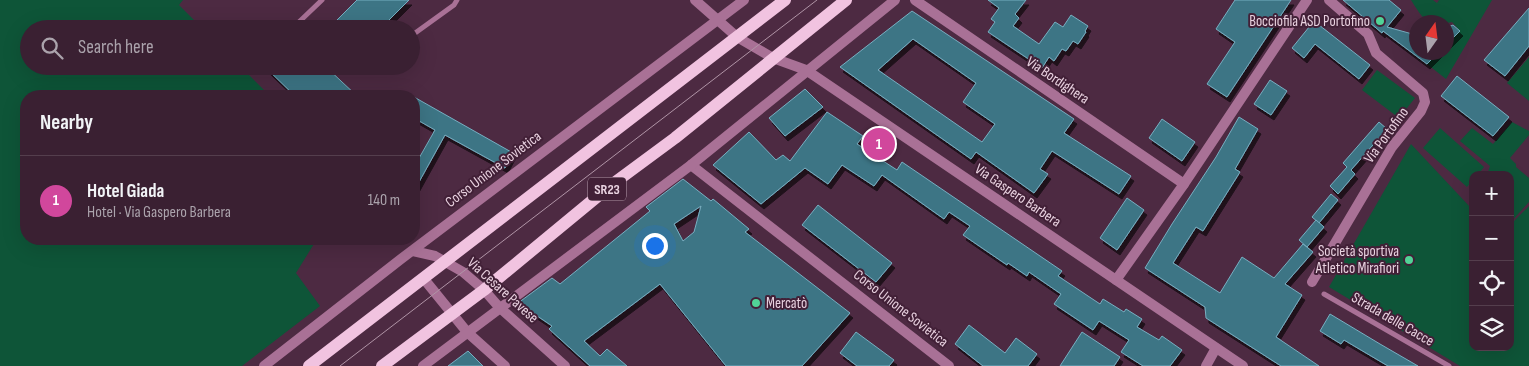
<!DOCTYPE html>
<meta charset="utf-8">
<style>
body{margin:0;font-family:"Sofia Sans Condensed",sans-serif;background:#41283a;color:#f1f3f6}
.controls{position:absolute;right:15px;bottom:15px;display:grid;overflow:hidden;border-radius:10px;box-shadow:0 5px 20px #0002}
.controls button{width:45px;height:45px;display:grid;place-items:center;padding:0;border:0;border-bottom:1px solid #543e4d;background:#3a2032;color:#f1f3f6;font:25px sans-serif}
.compass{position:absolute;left:1409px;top:15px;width:45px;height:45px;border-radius:50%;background:#3a2032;box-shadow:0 5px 20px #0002;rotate:14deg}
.you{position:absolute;left:654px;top:245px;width:18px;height:18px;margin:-12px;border:4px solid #fff;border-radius:50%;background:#1a73e8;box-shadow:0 0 0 8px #1a73e833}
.badge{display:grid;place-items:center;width:32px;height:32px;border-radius:50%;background:#51d397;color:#fff;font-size:16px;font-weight:700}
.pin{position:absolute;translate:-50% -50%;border:2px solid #fff;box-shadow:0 1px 5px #0006}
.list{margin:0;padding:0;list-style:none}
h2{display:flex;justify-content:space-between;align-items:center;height:65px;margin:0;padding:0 20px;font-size:21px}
h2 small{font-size:16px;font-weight:400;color:#aba3ac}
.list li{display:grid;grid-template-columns:32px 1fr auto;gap:15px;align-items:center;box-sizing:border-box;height:90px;padding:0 20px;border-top:1px solid #543e4d}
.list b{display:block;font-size:19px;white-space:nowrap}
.list p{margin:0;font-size:16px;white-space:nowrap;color:#aba3ac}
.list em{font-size:16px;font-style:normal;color:#aba3ac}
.icon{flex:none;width:28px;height:28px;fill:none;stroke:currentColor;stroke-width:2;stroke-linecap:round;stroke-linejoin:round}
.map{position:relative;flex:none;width:1529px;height:366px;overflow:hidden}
.search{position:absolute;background:#3a2032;box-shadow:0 5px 20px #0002;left:20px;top:20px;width:400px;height:55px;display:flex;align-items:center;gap:12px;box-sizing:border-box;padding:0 18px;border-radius:28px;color:#aba3ac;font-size:19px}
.panel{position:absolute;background:#3a2032;box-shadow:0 5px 20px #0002;left:20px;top:90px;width:400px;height:155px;border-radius:20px}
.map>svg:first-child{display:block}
.green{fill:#0e5538}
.building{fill:#3d7485;stroke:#77afc1;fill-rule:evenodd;filter:url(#shadow)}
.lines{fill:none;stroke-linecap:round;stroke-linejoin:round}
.service{stroke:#a97196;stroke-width:5}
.minor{stroke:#a97196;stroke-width:10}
.primary{stroke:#f1c3e0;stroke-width:12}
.tram{stroke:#b094a6;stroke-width:1}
.poi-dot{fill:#51d397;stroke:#422037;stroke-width:2}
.labels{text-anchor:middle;stroke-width:4;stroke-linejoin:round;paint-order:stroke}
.shield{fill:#422037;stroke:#b79dad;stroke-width:1}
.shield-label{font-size:14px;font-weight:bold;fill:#e9d2e0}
.poi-label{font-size:15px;fill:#e9d2e0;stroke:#422037;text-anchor:end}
.street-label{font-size:15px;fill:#e9d2e0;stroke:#422037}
</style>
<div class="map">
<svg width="1529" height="366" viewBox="0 0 1529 366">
<defs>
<filter id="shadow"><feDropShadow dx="3" dy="5" stdDeviation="0" flood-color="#0009"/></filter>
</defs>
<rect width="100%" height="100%" fill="#4d2a42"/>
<g class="green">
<polygon points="0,0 183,0 179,5 203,29 29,29 29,66 240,66 270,96 26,96 26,239 317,239 296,273 320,306 242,366 0,366"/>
<path d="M1411 0H1433L1437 3 1439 0H1492L1446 79 1427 64 1438 53 1446 52 1447 44 1460 31 1452 22C1427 27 1423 19 1411 0Z"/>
<polygon points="1529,57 1529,101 1507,83"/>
<polygon points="1377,70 1415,98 1399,118 1362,90"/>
<polygon points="1512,122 1529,131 1529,135 1510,158 1516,164 1516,167 1529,178 1529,202 1510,223 1510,175 1487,175 1490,166 1460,141 1472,128 1493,144"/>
<polygon points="1440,128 1484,167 1478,175 1473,175 1473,180 1467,187 1423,148"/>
<polygon points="1411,144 1471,208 1473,205 1473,347 1510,347 1510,250 1515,254 1510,249 1510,225 1529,206 1529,366 1460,366 1329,287"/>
</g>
<g class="building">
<polygon points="357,0 409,0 380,29 328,29"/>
<polygon points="988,0 1026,0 1015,14 1019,18 1013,26 1039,44 1055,22 1063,27 1071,15 1088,26 1085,31 1086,32 1078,44 1073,41 1066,51 1062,49 1054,61 1049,57 1042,68 988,32 995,22 991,19 999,8"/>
<polygon points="1235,0 1291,0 1227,97 1207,84 1235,42 1216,29"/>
<polygon points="1343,0 1389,0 1401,10 1387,27 1416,35 1416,52 1439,52 1427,64 1383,31 1382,33"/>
<polygon points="1529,8 1529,46 1505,76 1484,60"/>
<path d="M912 11 1074 119 1064 133 1131 176 1119 194 1052 151 1040 169 1048 174 1034 193 976 152 971 159 840 67ZM913 39 976 83 963 102 995 124 982 142 878 70Z"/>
<polygon points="1314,21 1370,65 1359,79 1315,44 1304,58 1292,48"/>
<polygon points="1453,25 1460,31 1446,45 1446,28"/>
<polygon points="264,66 325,66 357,96 295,96"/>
<polygon points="1457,76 1509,117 1493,136 1441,96"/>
<polygon points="1270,80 1287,91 1271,115 1254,104"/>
<polygon points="805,89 823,107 785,136 769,118"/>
<polygon points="414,97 513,153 505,168 445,135 414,191 414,167 435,130 414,118"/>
<polygon points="827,112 863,136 857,144 897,170 902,162 1062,271 1058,276 1100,304 1103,299 1124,312 1126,309 1142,319 1137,327 1159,340 1162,336 1182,350 1170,366 1143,366 1121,352 1129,340 1099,321 1093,330 1054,304 1061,294 1029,272 1027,276 1008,263 1007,265 963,235 970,226 949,212 944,219 882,175 874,186 842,165 828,184 805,168 761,204 713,165 749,132 776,160 783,155 790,161"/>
<polygon points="1239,117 1258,129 1235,169 1240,172 1203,231 1196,227 1173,263 1220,293 1242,257 1274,278 1303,244 1313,252 1285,284 1302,295 1276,337 1319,366 1281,366 1206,318 1205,307 1145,268 1172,224 1216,157"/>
<polygon points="1162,119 1195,142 1182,161 1149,138"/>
<polygon points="1379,122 1387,129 1351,170 1355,174 1338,194 1330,186 1347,167 1343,163"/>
<path d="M683 179 711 201 713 199 749 229 745 232 850 313 802 366H726L660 284 584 341 600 356 607 349 627 366H590L549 329 552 326 518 303 552 278 560 284 650 211 646 207ZM701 206 694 232 683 241 674 224Z"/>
<polygon points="1331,194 1338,200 1319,223 1312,217"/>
<polygon points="1127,198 1144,210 1117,250 1100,238"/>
<polygon points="818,205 892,263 876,282 802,225"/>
<polygon points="1316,220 1324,227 1307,247 1299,240"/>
<polygon points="1330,314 1380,344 1418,366 1388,366 1344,340 1341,344 1320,331"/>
<polygon points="969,325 1005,353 1016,338 1037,354 1028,366 983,366 955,344"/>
<polygon points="856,332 894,360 889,366 857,366 840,353"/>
<polygon points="1082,332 1120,357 1114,366 1060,366"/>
<polygon points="468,351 483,366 448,366"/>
</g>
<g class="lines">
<g class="service">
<polyline points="309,29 300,21 322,0"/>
<polyline points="411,36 454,5 457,0"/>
<polyline points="347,66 351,71 359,66"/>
<polyline points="1324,294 1449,366"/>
</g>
<g class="minor">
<polyline points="695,0 737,37 773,58 806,70 1243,366"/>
<polyline points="915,0 1184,184"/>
<polyline points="691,165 949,366"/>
<polyline points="413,251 435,256 463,272 484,290 499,307 565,366"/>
<polyline points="424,279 467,332 505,366"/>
<polyline points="1116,280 1184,184 1307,0"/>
<polyline points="1312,282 1392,147 1421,111 1425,102 1423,93 1376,53 1368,34 1329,0"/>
<polyline points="264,366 401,259 744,0"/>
<polyline points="423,366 691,165 895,0"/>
<polyline points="1206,366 1216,348"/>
</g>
<g class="primary">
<polyline points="309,366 785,0"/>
<polyline points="382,366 484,290 610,186 675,138 846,0"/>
</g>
<polyline class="tram" points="340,366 817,0"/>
</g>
<g class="poi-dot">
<circle cx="1380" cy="21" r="5"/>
<circle cx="1409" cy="260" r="5"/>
<circle cx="756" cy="303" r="5"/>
</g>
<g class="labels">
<rect class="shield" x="588" y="177.5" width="38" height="23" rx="4"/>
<g class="shield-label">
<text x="607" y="194">SR23</text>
</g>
<g class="poi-label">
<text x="1370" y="26">Bocciofila ASD Portofino</text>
<text x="1399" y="256">Società sportiva<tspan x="1399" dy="17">Atletico Mirafiori</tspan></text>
<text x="766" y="308" text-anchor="start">Mercatò</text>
</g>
<g class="street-label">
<text transform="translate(1058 80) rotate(34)" y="5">Via Bordighera</text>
<text transform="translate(1386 135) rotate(-54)" y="5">Via Portofino</text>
<text transform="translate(493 169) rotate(-37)" y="5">Corso Unione Sovietica</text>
<text transform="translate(1018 195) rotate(34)" y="5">Via Gaspero Barbera</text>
<text transform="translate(503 290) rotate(42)" y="5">Via Cesare Pavese</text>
<text transform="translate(901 308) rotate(38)" y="5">Corso Unione Sovietica</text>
<text transform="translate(1393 319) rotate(30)" y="5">Strada delle Cacce</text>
</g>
</g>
</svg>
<div class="controls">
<button>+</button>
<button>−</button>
<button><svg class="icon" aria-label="locate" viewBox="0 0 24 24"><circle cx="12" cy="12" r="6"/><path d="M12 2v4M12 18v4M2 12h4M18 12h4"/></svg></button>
<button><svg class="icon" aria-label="layers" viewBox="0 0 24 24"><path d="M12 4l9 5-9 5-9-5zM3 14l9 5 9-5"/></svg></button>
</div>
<svg class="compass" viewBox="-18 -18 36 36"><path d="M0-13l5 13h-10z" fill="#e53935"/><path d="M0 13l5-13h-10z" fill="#aba3ac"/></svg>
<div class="you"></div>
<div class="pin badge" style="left:879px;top:144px;background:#d1479c">1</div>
<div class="search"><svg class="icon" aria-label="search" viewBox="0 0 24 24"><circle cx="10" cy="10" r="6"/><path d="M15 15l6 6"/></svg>Search here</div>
<section class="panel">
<h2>Nearby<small></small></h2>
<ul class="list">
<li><span class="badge" style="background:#d1479c">1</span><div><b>Hotel Giada</b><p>Hotel · Via Gaspero Barbera</p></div><em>140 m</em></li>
</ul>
</section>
</div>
